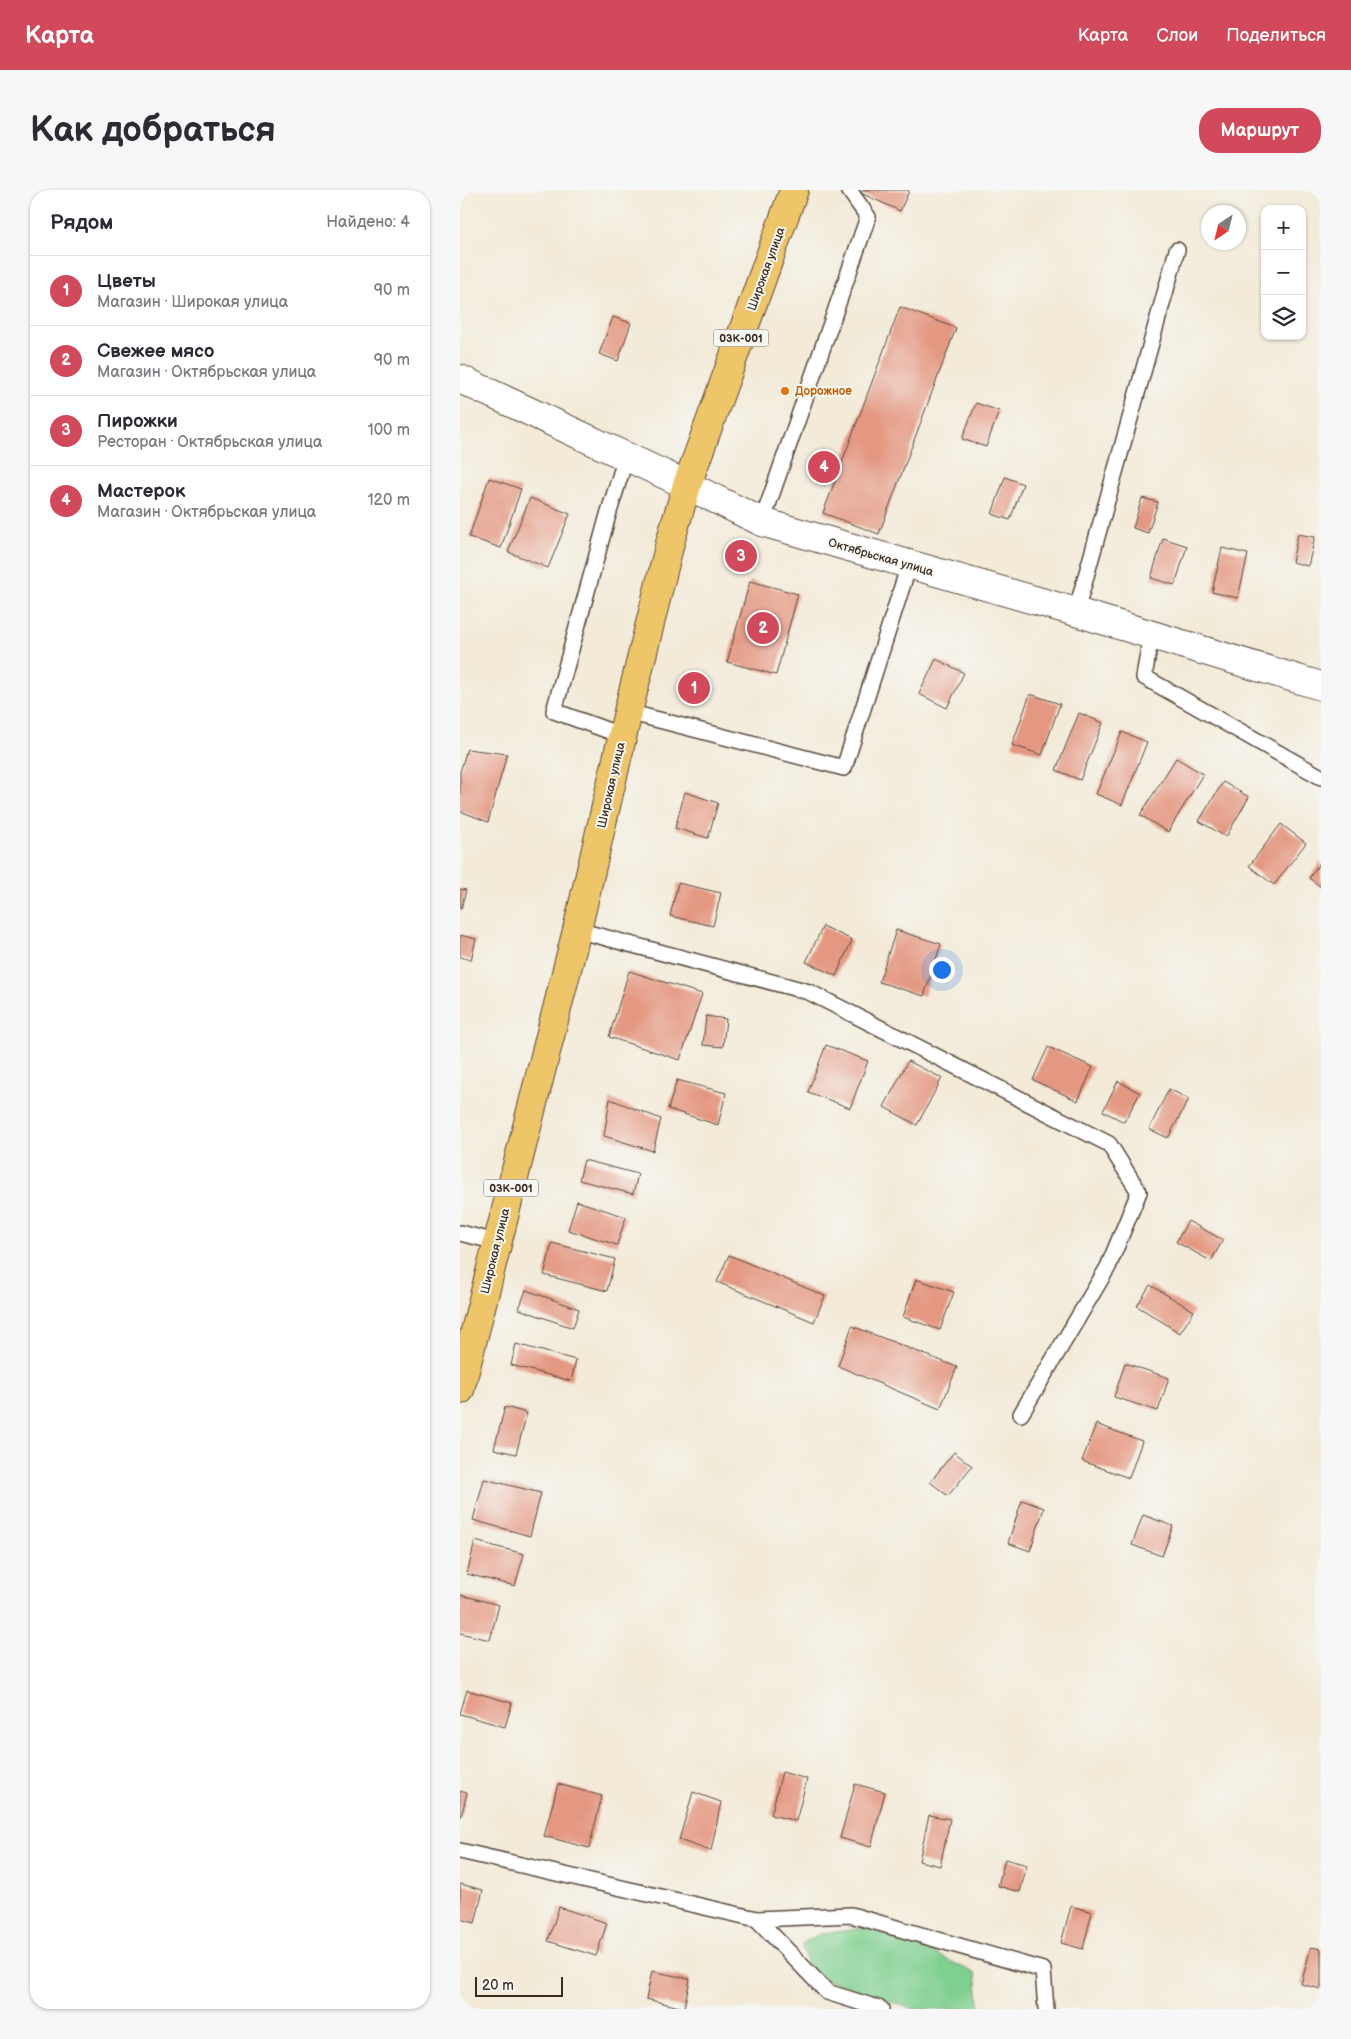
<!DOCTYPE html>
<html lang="ru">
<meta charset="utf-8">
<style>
body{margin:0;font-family:"Balsamiq Sans",sans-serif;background:#f7f7f7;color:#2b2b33}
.controls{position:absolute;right:15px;top:15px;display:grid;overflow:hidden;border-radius:10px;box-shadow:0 1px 4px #0004}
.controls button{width:45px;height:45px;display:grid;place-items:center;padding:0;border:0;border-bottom:1px solid #e1e1e2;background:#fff;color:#2b2b33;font:25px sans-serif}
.compass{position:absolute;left:741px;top:15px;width:45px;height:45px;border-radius:50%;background:#fff;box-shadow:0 1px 4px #0004;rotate:215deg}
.scale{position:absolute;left:15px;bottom:12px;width:88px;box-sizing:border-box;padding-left:5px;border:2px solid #3b2a1e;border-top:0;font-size:14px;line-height:18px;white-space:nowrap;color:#3b2a1e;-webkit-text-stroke:4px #f6f6f2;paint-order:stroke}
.you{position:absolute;left:481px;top:779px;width:18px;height:18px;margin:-12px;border:4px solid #fff;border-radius:50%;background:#1a73e8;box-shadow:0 0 0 8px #1a73e833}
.badge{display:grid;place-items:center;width:32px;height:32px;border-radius:50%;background:#d1495b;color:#fff;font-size:16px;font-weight:700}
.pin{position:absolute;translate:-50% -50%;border:2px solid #fff;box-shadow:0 1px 5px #0006}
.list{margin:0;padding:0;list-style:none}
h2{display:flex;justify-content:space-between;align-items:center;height:65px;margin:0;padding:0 20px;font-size:21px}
h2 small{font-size:16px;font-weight:400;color:#7c7c81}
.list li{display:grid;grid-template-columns:32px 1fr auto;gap:15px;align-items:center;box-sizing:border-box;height:70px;padding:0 20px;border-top:1px solid #e1e1e2}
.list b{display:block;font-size:19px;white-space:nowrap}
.list p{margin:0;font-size:16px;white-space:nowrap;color:#7c7c81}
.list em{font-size:16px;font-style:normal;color:#7c7c81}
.icon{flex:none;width:28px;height:28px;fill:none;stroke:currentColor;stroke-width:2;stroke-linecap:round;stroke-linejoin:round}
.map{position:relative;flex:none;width:861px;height:1819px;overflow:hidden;border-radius:20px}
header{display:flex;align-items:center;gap:30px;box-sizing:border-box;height:70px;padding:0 25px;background:#d1495b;color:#fff}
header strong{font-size:24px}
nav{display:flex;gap:28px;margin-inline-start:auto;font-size:18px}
.intro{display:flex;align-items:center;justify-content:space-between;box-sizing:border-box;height:120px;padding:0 30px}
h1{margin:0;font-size:35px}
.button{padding:12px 22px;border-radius:20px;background:#d1495b;color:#fff;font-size:18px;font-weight:700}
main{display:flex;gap:30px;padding:0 30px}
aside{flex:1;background:#fff;border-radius:20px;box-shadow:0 1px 4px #0004}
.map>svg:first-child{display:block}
.green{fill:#7fcf8f;stroke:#5d7c56}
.building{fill:#e49882}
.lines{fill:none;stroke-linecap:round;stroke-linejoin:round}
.lane-casing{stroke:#57473a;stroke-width:18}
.street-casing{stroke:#57473a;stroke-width:30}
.primary-casing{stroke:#57473a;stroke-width:30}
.lane{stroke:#fff;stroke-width:15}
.street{stroke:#fff;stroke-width:28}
.primary{stroke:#eec569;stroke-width:28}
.food-dot{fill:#e8710a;stroke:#f6f6f2;stroke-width:2}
.labels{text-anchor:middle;stroke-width:4;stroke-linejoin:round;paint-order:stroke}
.shield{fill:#f6f6f2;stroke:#73675e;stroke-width:1}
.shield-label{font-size:11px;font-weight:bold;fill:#3b2a1e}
.street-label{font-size:12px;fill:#3b2a1e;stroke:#f6f6f2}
.food-label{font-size:12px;font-weight:bold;fill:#c56008;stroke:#f6f6f2;text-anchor:start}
</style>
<header>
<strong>Карта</strong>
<nav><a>Карта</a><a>Слои</a><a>Поделиться</a></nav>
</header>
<div class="intro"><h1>Как добраться</h1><a class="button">Маршрут</a></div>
<main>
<aside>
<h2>Рядом<small>Найдено: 4</small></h2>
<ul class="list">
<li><span class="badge">1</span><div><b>Цветы</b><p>Магазин · Широкая улица</p></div><em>90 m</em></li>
<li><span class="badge">2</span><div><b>Свежее мясо</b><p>Магазин · Октябрьская улица</p></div><em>90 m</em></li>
<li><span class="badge">3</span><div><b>Пирожки</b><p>Ресторан · Октябрьская улица</p></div><em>100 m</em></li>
<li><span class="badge">4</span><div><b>Мастерок</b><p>Магазин · Октябрьская улица</p></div><em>120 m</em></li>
</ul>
</aside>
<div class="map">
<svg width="861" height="1819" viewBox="0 0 861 1819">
<rect width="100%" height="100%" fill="#f6f6f2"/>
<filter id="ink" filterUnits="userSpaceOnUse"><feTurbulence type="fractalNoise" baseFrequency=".02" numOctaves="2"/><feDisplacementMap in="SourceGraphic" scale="10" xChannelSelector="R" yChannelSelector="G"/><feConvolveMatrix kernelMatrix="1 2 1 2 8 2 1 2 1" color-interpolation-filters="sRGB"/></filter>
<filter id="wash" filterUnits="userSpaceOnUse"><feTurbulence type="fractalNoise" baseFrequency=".0096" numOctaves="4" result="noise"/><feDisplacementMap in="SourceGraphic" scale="20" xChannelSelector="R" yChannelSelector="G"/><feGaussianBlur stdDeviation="1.12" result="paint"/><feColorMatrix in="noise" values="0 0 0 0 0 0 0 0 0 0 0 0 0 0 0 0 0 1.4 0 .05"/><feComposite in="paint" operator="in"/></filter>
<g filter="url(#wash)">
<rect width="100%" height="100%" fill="#f3ead8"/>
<polygon class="green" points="420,1736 516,1784 520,1819 452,1819 350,1784 341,1754 360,1744"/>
<g id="blocks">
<g class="building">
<polygon points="403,0 448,0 449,1 440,21 401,3"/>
<polygon points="440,117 496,138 419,344 363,323"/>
<polygon points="153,127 171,133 158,171 139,164"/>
<polygon points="516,213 539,221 526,257 502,249"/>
<polygon points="545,287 563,294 550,330 532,324"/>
<polygon points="29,288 61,299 41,358 9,347"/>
<polygon points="70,308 110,324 88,378 48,362"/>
<polygon points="682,308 698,312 688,343 673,338"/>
<polygon points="838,344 855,347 848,376 832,372"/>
<polygon points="703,348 727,356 715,395 691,388"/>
<polygon points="762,358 788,364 778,408 752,402"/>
<polygon points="290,391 338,404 316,485 267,472"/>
<polygon points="476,469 504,483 487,518 459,504"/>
<polygon points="570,504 600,514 582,565 552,555"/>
<polygon points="619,523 643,533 620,590 596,580"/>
<polygon points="662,542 687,552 662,615 636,604"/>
<polygon points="7,559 47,564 28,632 0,621 0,582"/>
<polygon points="716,568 743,584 708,642 680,625"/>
<polygon points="763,592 789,607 766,647 739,631"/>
<polygon points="225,602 258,613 248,648 215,638"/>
<polygon points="821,634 846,653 814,695 789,676"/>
<polygon points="861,671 861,697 849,688"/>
<polygon points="218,693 261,703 253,736 210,726"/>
<polygon points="0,699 6,700 1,719 0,719"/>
<polygon points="363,736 392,750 376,786 346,772"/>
<polygon points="436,740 481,754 464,806 419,792"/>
<polygon points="0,745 16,749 11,770 0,767"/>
<polygon points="169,781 242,804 220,870 149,847"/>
<polygon points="246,826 266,829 263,857 243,855"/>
<polygon points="366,855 408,871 390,918 348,902"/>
<polygon points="588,857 633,877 618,911 573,890"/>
<polygon points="448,871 482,888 457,935 424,917"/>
<polygon points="217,890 266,903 258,935 208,919"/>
<polygon points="658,891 680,903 664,932 643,921"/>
<polygon points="709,899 729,909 708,948 689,939"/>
<polygon points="150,909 201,929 193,961 144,946"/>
<polygon points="124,970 178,984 173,1004 119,990"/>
<polygon points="117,1011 166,1027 157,1055 108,1040"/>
<polygon points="728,1031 763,1050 751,1071 716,1052"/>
<polygon points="92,1053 155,1069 147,1101 84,1085"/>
<polygon points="269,1065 365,1106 354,1132 257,1092"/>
<polygon points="456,1089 494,1102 480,1140 443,1127"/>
<polygon points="690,1095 734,1121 720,1143 677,1116"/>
<polygon points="66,1100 119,1119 113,1138 59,1119"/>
<polygon points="392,1136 497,1177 480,1219 378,1176"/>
<polygon points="56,1154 116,1170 111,1191 51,1175"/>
<polygon points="665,1173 709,1188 698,1221 654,1207"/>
<polygon points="45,1217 67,1223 56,1264 34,1259"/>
<polygon points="636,1234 682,1251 669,1288 622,1271"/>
<polygon points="494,1262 512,1276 488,1306 470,1292"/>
<polygon points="24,1289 81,1303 70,1346 13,1330"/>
<polygon points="562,1310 584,1318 570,1361 548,1353"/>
<polygon points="683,1325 713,1336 702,1366 672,1355"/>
<polygon points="15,1351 64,1364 55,1396 7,1384"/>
<polygon points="1,1405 39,1415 30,1450 0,1443"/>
<polygon points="7,1500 52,1513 45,1537 0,1524"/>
<polygon points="322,1582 347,1589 336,1631 311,1625"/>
<polygon points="98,1594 142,1606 129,1658 84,1646"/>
<polygon points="395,1594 425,1602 411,1657 380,1648"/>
<polygon points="0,1601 7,1603 1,1627 0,1627"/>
<polygon points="233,1602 261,1612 251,1661 219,1650"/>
<polygon points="469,1625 490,1629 480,1676 459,1671"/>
<polygon points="545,1669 567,1675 560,1702 538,1696"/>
<polygon points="0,1694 23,1700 15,1733 0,1729"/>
<polygon points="611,1716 632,1722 623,1759 601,1753"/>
<polygon points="99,1717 147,1733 136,1766 88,1751"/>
<polygon points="851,1757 861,1759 861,1799 841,1794"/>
<polygon points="192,1781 230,1789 224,1818 186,1809"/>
</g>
</g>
</g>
<g filter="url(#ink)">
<use href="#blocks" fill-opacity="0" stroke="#57473a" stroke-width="1"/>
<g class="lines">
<g class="lane-casing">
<g id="lane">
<polyline points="302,332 408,27 389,0"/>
<polyline points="616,422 717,60"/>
<polyline points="691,445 684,487 861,587"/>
<polyline points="168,522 384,578 449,375"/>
<polyline points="163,546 94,521 148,325 166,267"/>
<polyline points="117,740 349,802 649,954 679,1002 648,1077 561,1224"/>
<polyline points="0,1043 37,1052"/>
<polyline points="0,1661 297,1729 391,1725 583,1780 586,1819"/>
<polyline points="297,1729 367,1802 421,1819"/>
</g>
</g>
<g class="street-casing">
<polyline id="street" points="0,189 227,295 302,332 616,422 861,496"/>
</g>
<g class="primary-casing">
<polyline id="primary" points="0,1200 117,740 168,522 211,349 227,295 334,0"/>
</g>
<use href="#lane" class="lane"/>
<use href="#street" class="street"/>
<use href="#primary" class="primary"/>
</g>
</g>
<circle class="food-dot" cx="325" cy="201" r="5"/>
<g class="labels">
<g class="shield">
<rect x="253.5" y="139.5" width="55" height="17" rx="4"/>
<rect x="23.5" y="989.5" width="55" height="17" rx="4"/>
</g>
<g class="shield-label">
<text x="281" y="152">03К-001</text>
<text x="51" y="1002">03К-001</text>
</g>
<g class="street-label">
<text transform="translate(306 79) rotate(-70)" y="4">Широкая улица</text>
<text transform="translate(421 367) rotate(16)" y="4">Октябрьская улица</text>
<text transform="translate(151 595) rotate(-77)" y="4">Широкая улица</text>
<text transform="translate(35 1061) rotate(-76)" y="4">Широкая улица</text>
</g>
<g class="food-label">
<text x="335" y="205">Дорожное</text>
</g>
</g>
</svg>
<div class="controls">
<button>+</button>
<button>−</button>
<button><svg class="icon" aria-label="layers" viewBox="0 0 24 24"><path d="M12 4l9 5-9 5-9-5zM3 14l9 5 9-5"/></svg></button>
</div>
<svg class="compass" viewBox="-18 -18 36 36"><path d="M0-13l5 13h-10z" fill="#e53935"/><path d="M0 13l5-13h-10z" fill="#7c7c81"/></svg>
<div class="scale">20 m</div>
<div class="you"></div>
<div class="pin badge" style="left:234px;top:498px">1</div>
<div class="pin badge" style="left:303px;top:438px">2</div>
<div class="pin badge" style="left:281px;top:366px">3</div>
<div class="pin badge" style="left:364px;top:277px">4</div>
</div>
</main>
